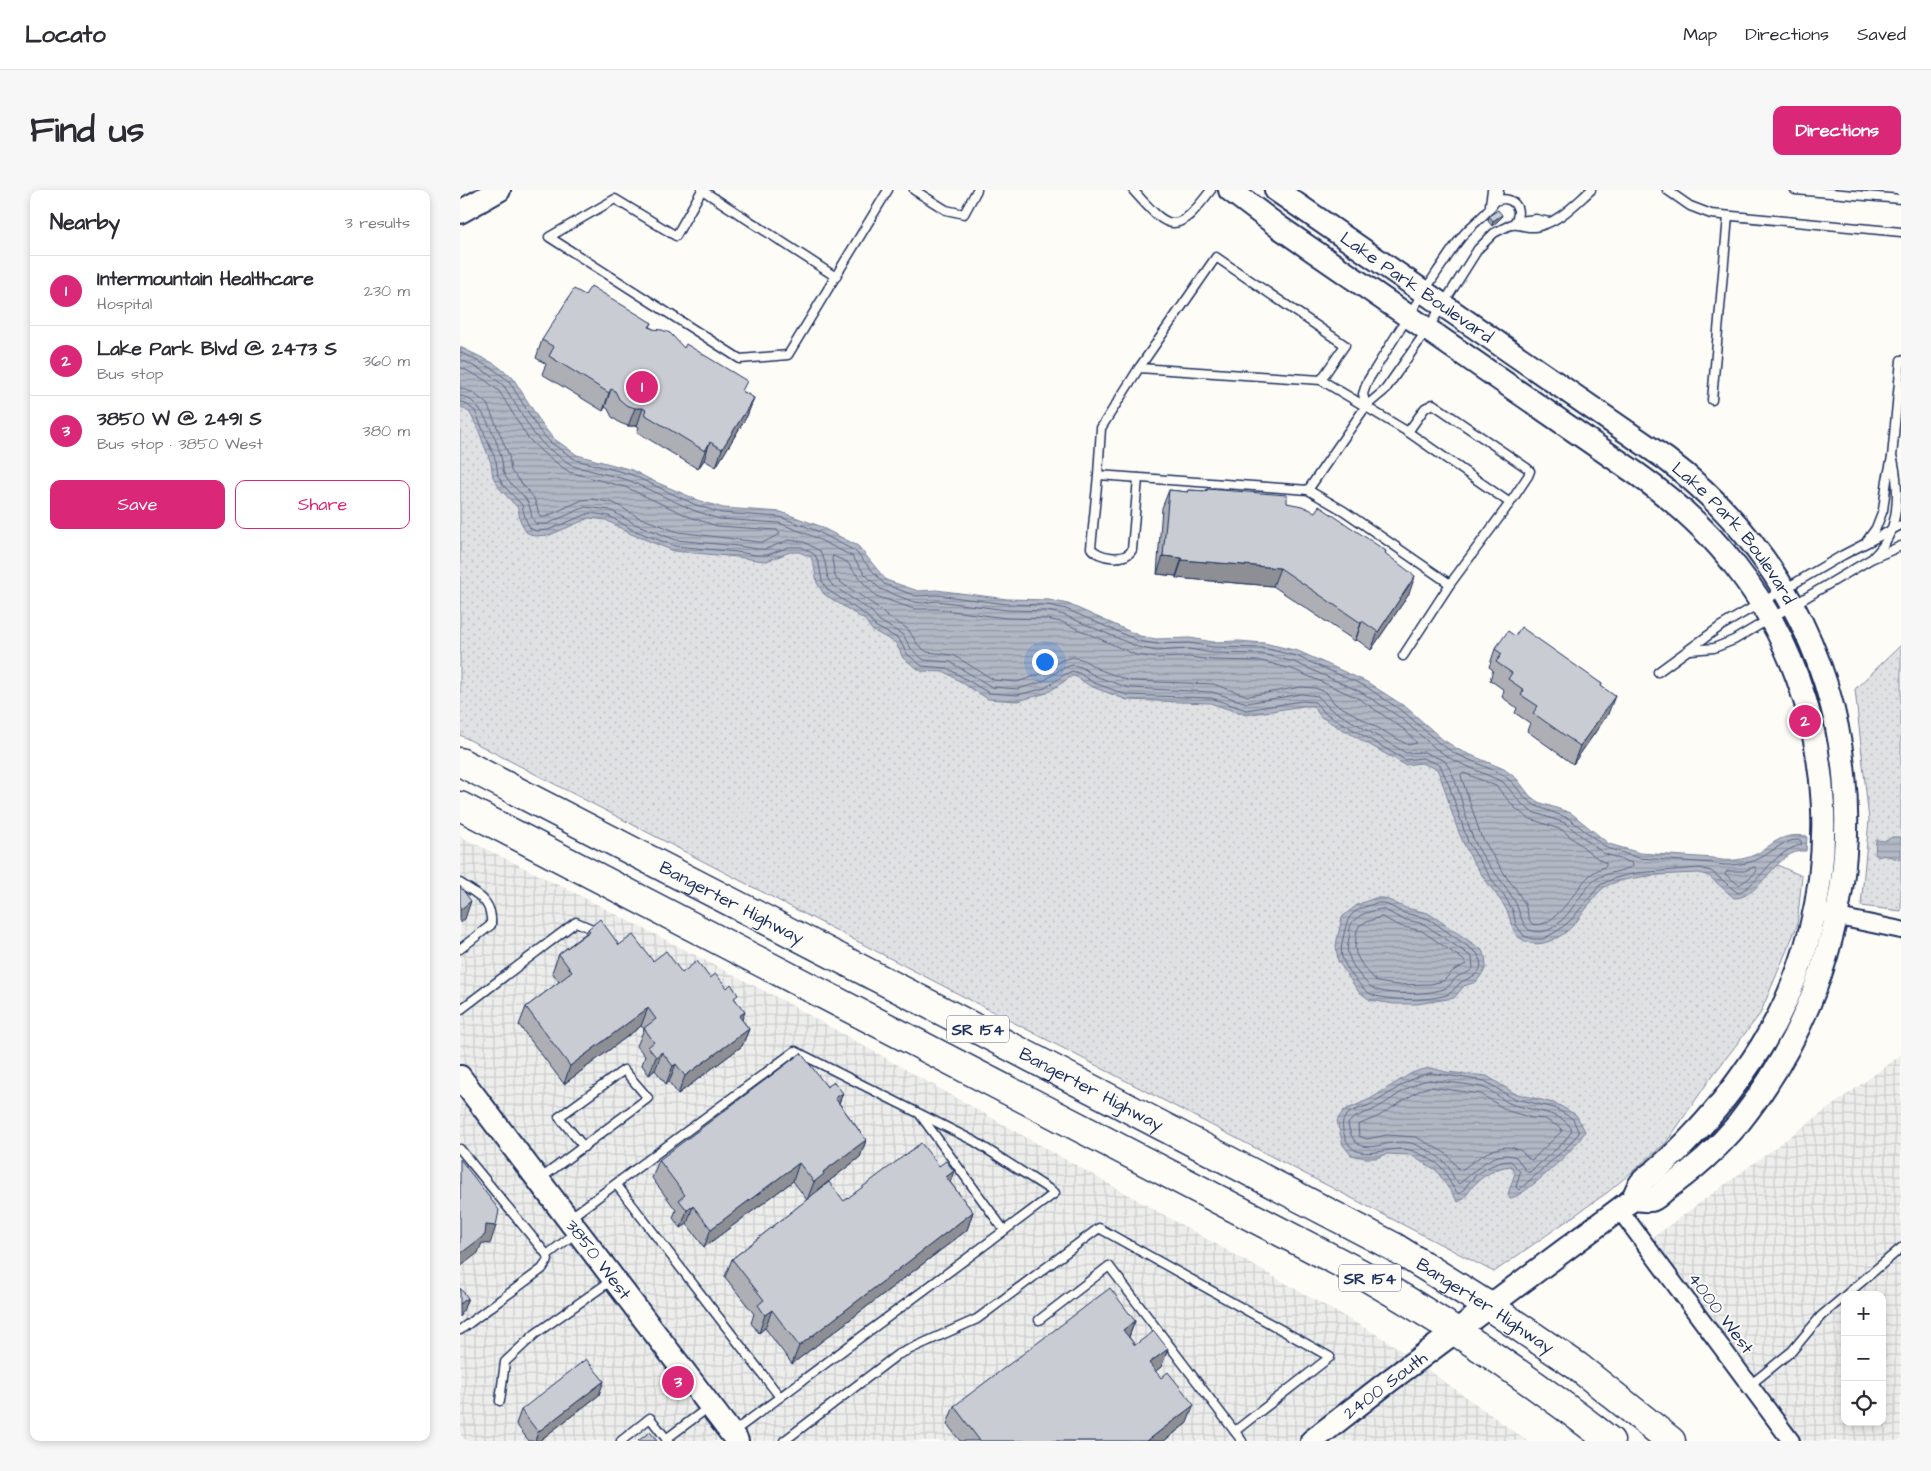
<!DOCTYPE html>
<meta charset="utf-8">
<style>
body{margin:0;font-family:"Architects Daughter",sans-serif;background:#f7f7f7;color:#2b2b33}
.controls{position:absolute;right:15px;bottom:15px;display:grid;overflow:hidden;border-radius:10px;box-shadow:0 2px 8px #0003}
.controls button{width:45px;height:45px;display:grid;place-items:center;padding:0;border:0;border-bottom:1px solid #e1e1e2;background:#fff;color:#2b2b33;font:25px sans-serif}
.you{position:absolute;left:584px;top:471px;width:18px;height:18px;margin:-12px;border:4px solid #fff;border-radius:50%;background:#1a73e8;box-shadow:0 0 0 8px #1a73e833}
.badge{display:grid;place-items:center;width:32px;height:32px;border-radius:50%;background:#db2777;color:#fff;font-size:16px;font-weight:700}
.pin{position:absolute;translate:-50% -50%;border:2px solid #fff;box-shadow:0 1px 5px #0006}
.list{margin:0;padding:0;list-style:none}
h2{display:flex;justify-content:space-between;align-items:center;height:65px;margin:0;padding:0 20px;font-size:21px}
h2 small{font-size:16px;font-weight:400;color:#7c7c81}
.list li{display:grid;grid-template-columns:32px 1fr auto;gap:15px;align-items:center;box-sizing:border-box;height:70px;padding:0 20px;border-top:1px solid #e1e1e2}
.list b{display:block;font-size:19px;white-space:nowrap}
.list p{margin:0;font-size:16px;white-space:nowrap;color:#7c7c81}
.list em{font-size:16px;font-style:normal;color:#7c7c81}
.actions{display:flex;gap:10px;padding:15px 20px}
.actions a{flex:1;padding:11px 0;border:1px solid #db2777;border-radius:10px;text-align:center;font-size:18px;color:#db2777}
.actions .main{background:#db2777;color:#fff}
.icon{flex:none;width:28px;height:28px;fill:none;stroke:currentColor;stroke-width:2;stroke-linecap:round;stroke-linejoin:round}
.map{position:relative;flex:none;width:1441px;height:1251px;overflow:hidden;border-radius:10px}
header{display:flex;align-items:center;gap:30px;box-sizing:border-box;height:70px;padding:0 25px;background:#fff;border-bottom:1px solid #e1e1e2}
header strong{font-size:24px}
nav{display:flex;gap:28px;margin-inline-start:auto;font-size:18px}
.intro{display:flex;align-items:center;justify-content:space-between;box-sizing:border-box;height:120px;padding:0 30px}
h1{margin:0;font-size:35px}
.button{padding:12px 22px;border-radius:10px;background:#db2777;color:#fff;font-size:18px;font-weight:700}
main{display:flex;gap:30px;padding:0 30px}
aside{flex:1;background:#fff;border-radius:10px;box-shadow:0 2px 8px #0003}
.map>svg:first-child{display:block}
.industrial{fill:url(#industrial-grid);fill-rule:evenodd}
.grass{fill:url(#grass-dots);stroke:#7e88a0}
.water{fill:url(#water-rules);stroke:#76819c}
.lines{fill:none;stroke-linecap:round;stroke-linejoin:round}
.shore{stroke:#586687;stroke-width:1}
.lane-casing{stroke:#1b2f5e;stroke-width:11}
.street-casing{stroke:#1b2f5e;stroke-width:20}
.secondary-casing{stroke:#1b2f5e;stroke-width:26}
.highway-casing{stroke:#1b2f5e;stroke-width:31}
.lane{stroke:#fdfcf7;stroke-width:8}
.street{stroke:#fdfcf7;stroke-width:16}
.secondary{stroke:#fdfcf7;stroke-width:22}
.highway{stroke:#fdfcf7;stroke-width:28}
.wall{fill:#adafb5;stroke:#1b2f5e}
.shaded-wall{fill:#8d8f94;stroke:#1b2f5e}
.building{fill:#c9ccd3;stroke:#1b2f5e}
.labels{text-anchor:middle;stroke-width:4;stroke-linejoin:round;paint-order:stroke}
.shield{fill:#fdfcf7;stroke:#5f6c8c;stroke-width:1}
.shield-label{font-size:16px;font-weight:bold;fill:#1b2f5e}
.street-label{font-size:18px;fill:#1b2f5e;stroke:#fdfcf7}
</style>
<header>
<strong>Locato</strong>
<nav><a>Map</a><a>Directions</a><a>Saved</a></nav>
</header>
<div class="intro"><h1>Find us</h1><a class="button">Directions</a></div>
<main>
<aside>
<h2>Nearby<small>3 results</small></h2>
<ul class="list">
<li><span class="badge">1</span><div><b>Intermountain Healthcare</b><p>Hospital</p></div><em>230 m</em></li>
<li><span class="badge">2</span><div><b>Lake Park Blvd @ 2473 S</b><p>Bus stop</p></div><em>360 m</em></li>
<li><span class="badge">3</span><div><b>3850 W @ 2491 S</b><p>Bus stop · 3850 West</p></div><em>380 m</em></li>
</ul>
<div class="actions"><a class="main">Save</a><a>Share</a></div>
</aside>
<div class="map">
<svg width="1441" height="1251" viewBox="0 0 1441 1251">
<defs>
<pattern id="industrial-grid" width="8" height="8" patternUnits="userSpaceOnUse" patternTransform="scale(1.25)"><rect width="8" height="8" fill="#edeeec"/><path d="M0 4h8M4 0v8" fill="none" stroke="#cbcccd"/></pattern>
<pattern id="grass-dots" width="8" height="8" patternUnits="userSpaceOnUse" patternTransform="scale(1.25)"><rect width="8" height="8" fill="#e0e1e3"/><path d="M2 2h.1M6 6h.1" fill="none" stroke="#c0c1c5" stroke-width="1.8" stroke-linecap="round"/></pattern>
<pattern id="water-rules" width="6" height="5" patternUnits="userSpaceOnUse" patternTransform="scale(1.25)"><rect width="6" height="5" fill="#b3b8c5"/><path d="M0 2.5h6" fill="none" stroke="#9196a3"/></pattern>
</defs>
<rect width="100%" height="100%" fill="#fdfcf7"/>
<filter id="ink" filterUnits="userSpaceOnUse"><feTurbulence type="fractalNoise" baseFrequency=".02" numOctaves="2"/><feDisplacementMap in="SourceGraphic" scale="10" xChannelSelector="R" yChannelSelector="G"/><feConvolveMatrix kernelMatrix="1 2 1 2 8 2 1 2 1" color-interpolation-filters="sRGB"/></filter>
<g filter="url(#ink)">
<g class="industrial">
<polygon points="0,646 105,698 326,812 928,1151 1067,1251 0,1251"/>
<path d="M1441 865V1251H1338L1192 1048ZM1385 1105H1422V1232H1385Z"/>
</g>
<g class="grass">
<polygon points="0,157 66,257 312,345 454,414 849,491 1164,676 1315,674 1342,686 1337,736 1300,824 1250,889 1206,953 1148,1002 1034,1082 0,545"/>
<polygon points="1441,455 1441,721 1401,716 1409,630 1395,499"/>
</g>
<g class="water">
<path d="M0 157 35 174 53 188 83 236 93 248 117 265 172 280 191 290 238 310 263 318 321 322 357 335 398 356 426 390 458 401 476 400 547 409 589 410 608 414 680 446 696 449 730 448 753 452 779 451 804 453 838 461 907 492 947 518 982 549 999 560 1044 579 1057 589 1070 606 1078 612 1111 623 1149 654 1180 663 1253 668C1267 673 1287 670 1300 662 1307 658 1313 652 1320 649 1329 645 1338 645 1347 646L1346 661C1316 658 1301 709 1274 708L1249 686 1239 683C1216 684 1159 685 1142 699 1127 713 1120 733 1102 745 1090 752 1076 758 1063 750 1051 744 1052 731 1047 721 1043 713 1038 707 1032 699 1023 687 1010 668 1004 654 992 630 988 603 977 579L961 573 945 575 861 527 853 516H843L786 525 750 513 667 510 630 496 617 487 612 486 587 503 558 511 528 509 485 482 461 481 443 468 436 453 412 440 405 430 364 404 357 393 354 376 351 367 339 362H330L307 371 296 370 277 367 214 361 171 344 146 330 129 328 90 345 74 346 66 342 60 330 58 318 40 299 33 287 31 273 18 239 10 223 0 216Z"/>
<polygon points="1432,647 1441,647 1441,670 1428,666 1415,665 1416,650 1426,651"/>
<polygon points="915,708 924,708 946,718 968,723 1021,759 1025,766 1026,777 1023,783 1016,792 1004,796 994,808 957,814 934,814 910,810 898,801 878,771 876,755 882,727 897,715"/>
<path d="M971 878 986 882 1027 886 1054 903 1097 914 1116 925 1125 941C1121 954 1062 1009 1050 1008L1048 1004 1055 983 1051 976C1038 977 1024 985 1015 994 1009 1000 1006 1009 998 1012L976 980 950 965 927 964 916 968H905L891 965 883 955 877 931 883 921 910 909 950 884 960 880Z"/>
</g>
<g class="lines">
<g class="shore">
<path d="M0 162 33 179 49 191 79 240 90 252 116 270 170 284 236 315 261 323 320 327 355 340 395 361 424 394 456 406 477 405 547 414 588 415 606 419 679 451 696 454 729 453 753 457 803 458 836 466 905 496 945 523 979 553 996 564 1042 584 1053 593 1066 609 1076 616 1108 628 1147 658 1179 668 1252 673C1259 675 1265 675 1271 675 1282 674 1292 673 1302 667 1315 660 1324 649 1340 650L1342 654C1334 657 1325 661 1318 667 1304 679 1295 695 1278 703L1251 681 1240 678 1176 683 1155 688 1140 695 1112 729 1099 740 1083 749H1073L1064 746 1056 735 1053 721 1044 705 1036 696 1008 652 989 595 980 575 962 568 945 570 865 523 855 512 842 511 786 520 751 508 667 505 632 492 619 483 612 481 604 485 585 498 558 505 529 503 487 478 462 476 447 464 439 449 415 436 407 426 368 400 362 391 359 374 355 365 342 357H329L307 365H296L277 362 215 356 173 340 149 326 130 323 88 340 76 341 70 338 65 328 62 315 44 296 38 286 36 271 15 221 5 213 0 212"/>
<path d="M0 169 29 184 44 196 74 244 86 257 113 276 168 290 233 320 259 329 319 333 352 346 392 366 404 383 420 399 454 412 463 413 477 411 547 420 587 421 604 425 678 457 696 461 729 459 753 463 802 464 834 472 901 502 941 528 975 558 993 570 1043 592 1062 614 1072 622 1105 633 1143 663 1172 673 1173 676C1162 682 1147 682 1136 689 1116 704 1101 752 1069 740 1060 732 1060 720 1054 710 1042 689 1022 670 1013 648 1003 623 1000 593 985 571L964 562 946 563 869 518 858 506 841 504 787 513 752 502 669 498 635 486 621 477 612 475 601 479 582 492 558 499 532 497 490 472 464 470 452 460 443 445 420 431 411 421 372 395 368 389 365 372 360 361 344 352 329 350 306 359H297L278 356 216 350 175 334 150 320 125 317 87 334H76C70 328 72 321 68 313 63 301 48 296 44 283 42 279 43 275 42 271 38 253 22 207 0 206"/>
<polyline points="0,177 25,190 39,201 68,248 82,262 109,282 165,297 230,327 257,336 317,340 320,344 304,352 298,352 218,342 178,327 154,313 132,309 122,310 85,327 80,327 74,308 51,281 49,266 35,232 27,214 12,202 0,198"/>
<polygon points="373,366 387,372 399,388 416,406 454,419 477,419 546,428 586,429 602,432 676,465 696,468 729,467 753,470 801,471 832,479 898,508 945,540 957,553 948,555 874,513 866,502 855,498 841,497 788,506 753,494 670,491 638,479 624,470 613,467 602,470 578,485 557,492 534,490 493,465 467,462 458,455 448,439 425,425 416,416 377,390 375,386 372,369"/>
<path d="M1004 583 1036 596 1056 619 1068 628 1102 640 1138 669 1146 673V676C1141 679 1134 681 1129 686 1116 698 1094 741 1072 734L1069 729 1065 714 1055 698 1047 688 1021 646 1001 586Z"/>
<polygon points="1295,677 1297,681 1292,686 1279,695 1265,684 1267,681 1284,681"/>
<path d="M916 713H924L944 723 966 728 972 731 1017 763C1026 780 1017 785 1003 791 997 794 994 801 989 804 973 811 930 811 913 805 903 802 885 777 882 767 881 761 881 755 883 749 888 722 891 722 916 713Z"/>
<path d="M923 719 942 729 964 734 1012 767 1013 778C1009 784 1003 783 997 787 993 790 990 796 986 798 973 805 922 806 911 797 903 790 892 777 889 766 886 760 888 754 889 748 890 743 889 737 892 733 898 724 913 720 923 719Z"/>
<polygon points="922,727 940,736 962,741 1005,771 1006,774 993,781 983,791 971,794 936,795 917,792 902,775 896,764 895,756 897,740 900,735 906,732"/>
<path d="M971 883 1025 891 1052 908 1095 918 1113 929 1119 943 1107 957 1059 1000 1056 997 1060 982 1051 971C1037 971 1023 979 1012 989 1007 994 1004 1001 999 1004 990 997 988 984 980 976 973 970 961 964 953 961 931 952 896 978 885 947 883 941 881 934 884 929 888 921 899 919 907 916 929 907 947 886 971 883Z"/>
<path d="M970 890C987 893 1004 893 1020 897 1032 899 1040 909 1051 914 1067 920 1107 922 1112 941L1103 953 1070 982H1067L1056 967C1033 958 1015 982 999 994 992 988 991 978 984 972 977 965 964 958 954 954 927 944 896 977 888 934 892 927 901 925 908 922 929 914 949 892 970 890Z"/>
<path d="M970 897 1021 904 1048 921 1072 928 1085 929 1101 938 1102 941 1072 970C1066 968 1064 961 1057 959 1036 951 1016 970 1000 981L987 964 956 947 927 945 907 949 899 946 898 935 919 926 960 900Z"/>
</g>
<g class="lane-casing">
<g id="lane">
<polyline points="454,0 486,20 504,24 517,0"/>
<path d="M673 0C710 42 716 46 751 0"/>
<polyline points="1207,0 1230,16 1251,24 1441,42"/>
<polyline points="1335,0 1441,9"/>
<path d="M1035 11C1051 4 1065 18 1054 33"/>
<polyline points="1030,14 1032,0"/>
<path d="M1052 35C1060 34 1067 38 1075 37 1097 34 1115 14 1131 0"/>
<polyline points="376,87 242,0 216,46 155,9 89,47 280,169 328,165 428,0"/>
<polyline points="679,178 756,67 885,155 861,190"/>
<polyline points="1252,210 1268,26"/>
<path d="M906 216 903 204 907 192C930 155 953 118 977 82 986 69 994 56 1004 44 1015 31 1037 18 1039 0"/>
<polyline points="948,242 965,218 973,214 1067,278 1070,281 1068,286 1050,313"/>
<path d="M638 285 631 358C638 368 665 372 672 360L678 288"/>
<polyline points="848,300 906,216 925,200 967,140 1018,59 1034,43 1058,31 1076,29 1089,32"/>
<polyline points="1406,352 1416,338 1423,320 1427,290 1432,267 1441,170"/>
<path d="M1414 366C1440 342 1440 302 1433 269"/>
<polyline points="1230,460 1254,458 1274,450 1411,369 1441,356"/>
<polyline points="943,466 990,394 884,321 848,300 638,285 641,238 679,178 861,190 948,242 1050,313 990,394"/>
<polyline points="1198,482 1261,436 1383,365 1441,335"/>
<path d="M0 693C18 705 33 711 31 735L0 759"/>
<polyline points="0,820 116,732 137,741"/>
<polyline points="461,926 544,1040"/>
<polyline points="0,959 87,1065 88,1070 82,1079 0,1140"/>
<polyline points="80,989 188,908 164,880 99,927 124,957"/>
<polyline points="156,994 320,1207"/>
<polyline points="111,1027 335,861 514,951 595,1003 273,1242"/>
<polyline points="87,1065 117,1042"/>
<polyline points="1386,1105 1441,1058"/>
<polyline points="579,1130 649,1076 782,1251"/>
<polyline points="1290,1195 1332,1161 1361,1126 1385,1106"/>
<polyline points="40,1211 45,1172 75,1144 152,1090"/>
<polyline points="206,1249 249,1217"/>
<polyline points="161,1251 190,1228 208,1251"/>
<polyline points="324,1251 437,1165 517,1129 639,1038 870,1167 775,1241"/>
</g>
</g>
<g class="street-casing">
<g id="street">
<polyline points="1364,724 1441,740"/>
<polyline points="1159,1019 1331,1251"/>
</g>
</g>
<g class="secondary-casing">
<g id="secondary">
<path d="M770 0 819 37 1177 284C1215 311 1248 340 1276 377 1383 513 1392 711 1301 857 1281 888 1259 918 1233 945 1222 957 1209 969 1196 980 1191 984 1184 988 1180 994 1177 998 1175 1004 1173 1009L929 1191 852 1251"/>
<path id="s1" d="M816 0 1206 269C1422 432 1441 729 1278 934 1257 959 1232 981 1205 1000 1201 1003 1196 1009 1191 1010 1185 1011 1178 1009 1173 1009"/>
<polyline points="0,22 39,0"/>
<path id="s2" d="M0 887 277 1251"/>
</g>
</g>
<g class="highway-casing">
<g id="highway">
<path id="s3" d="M0 572 488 824 934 1057 1030 1117 1117 1176 1211 1251"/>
<path d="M0 616 900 1083C988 1133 1070 1189 1150 1251"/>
</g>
</g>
<use href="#lane" class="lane"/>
<use href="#street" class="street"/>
<use href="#secondary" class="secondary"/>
<use href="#highway" class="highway"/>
</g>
<g class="wall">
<polygon points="1042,25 1040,29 1032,36 1028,31 1029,26"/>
<polygon points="125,105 192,133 190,137 224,158 284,202 294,208 287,226 256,277 244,270 238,279 177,242 179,237 177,236 168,236 160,233 152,227 148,219 145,217 143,221 82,184 86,174 76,168 82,150"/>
<polygon points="747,299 827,313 926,361 925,364 949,404 911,460 896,449 895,451 813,396 716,388 716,386 697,384 702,318 709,300 727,302 728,300 746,301"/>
<polygon points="1055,446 1142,494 1141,497 1148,524 1113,574 1067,541 1070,533 1055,523 1057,518 1042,507 1044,500 1030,490 1033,480 1029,477 1035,459"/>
<polygon points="128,739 193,771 222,783 250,788 276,810 282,830 289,839 282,856 218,904 209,892 206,894 195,880 189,885 182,875 185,866 177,856 184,839 181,836 104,894 59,835 66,817 99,792 92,782 99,764 126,743"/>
<polygon points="367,897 383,903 379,913 406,950 400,967 359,999 358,1001 384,1011 490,992 513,1022 507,1040 332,1174 305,1138 299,1143 291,1133 294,1124 265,1087 272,1069 347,1010 333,991 244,1057 227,1034 221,1038 213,1028 216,1020 192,988 199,970"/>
<polygon points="675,1131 669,1147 675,1155 708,1159 701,1177 695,1181 727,1233 704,1251 500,1251 487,1234 494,1216"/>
<polygon points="139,1205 79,1251 69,1251 56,1234 61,1220"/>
</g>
<g class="shaded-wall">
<polygon points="1042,25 1040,29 1032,36 1033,31"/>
<polygon points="151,199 145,217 143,221 149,203"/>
<polygon points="294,208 287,226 256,277 262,259"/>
<polygon points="175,218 183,218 177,236 168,236"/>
<polygon points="250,252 244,270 238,279 245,261"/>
<polygon points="703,366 722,368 716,386 697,384"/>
<polygon points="722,370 820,378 813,396 716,388"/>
<polygon points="955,386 949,404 911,460 918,442"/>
<polygon points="902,431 896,449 895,451 901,433"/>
<polygon points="1155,506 1148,524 1113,574 1120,556"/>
<polygon points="11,711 5,729 0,733 0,720"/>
<polygon points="188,818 181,836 104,894 110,876"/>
<polygon points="285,822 278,840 279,826"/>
<polygon points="289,839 282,856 218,904 225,886"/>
<polygon points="202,862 195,880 189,885 196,867"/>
<polygon points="216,874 209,892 206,894 213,876"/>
<polygon points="383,903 376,921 375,908"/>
<polygon points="406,950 400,967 359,999 358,1002 347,1010 354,992 363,982"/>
<polygon points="339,973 333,991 244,1057 251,1039"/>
<polygon points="494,981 488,999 486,987"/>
<polygon points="233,1016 227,1034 221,1038 227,1020"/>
<polygon points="513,1022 507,1040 332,1174 339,1156"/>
<polygon points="26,1035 36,1036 30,1054 22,1053 18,1063 0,1077 0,1064"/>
<polygon points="8,1108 1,1126 0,1127 0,1114"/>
<polygon points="312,1120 305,1138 299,1143 305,1125"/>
<polygon points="675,1131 668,1149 663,1140"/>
<polygon points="708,1159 701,1177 683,1191 689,1173"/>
<polygon points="144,1191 139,1205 79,1251 75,1251 78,1242"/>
<polygon points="734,1215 727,1233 704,1251 687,1251"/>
</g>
<g class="building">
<polygon points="1038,20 1042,25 1033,31 1029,26"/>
<polygon points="131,96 192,133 189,137 193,139 202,140 210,143 224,158 226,154 287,191 282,201 294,208 262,259 250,252 245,261 184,224 186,220 183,218 175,218 166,215 159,209 155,201 151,199 149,203 89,166 94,157 82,150 114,99 125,105"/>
<polygon points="747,299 827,305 827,313 842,316 855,322 859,316 926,361 925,363 955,386 918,442 902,431 901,433 820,378 722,370 722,368 703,366 709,300 728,302 728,300 747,301"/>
<polygon points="1061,437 1142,494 1141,496 1155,506 1120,556 1073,523 1078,516 1061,505 1064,500 1048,489 1052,483 1036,472 1042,464 1035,459 1048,441 1055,446"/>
<polygon points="0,696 11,711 0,720"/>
<polygon points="140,729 159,755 173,745 193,771 206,761 222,783 237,771 250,788 256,784 267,798 271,794 278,805 274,808 285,822 279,826 289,839 225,886 216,874 213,876 202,862 196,867 188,857 194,852 184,838 196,829 188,818 110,876 66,817 112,782 99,764 130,741 128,739"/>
<polygon points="341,863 367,897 374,892 383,903 375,908 406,950 363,982 364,984 354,992 339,973 251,1039 233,1016 227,1020 219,1010 225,1005 199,970"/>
<polygon points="461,953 479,976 486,971 494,981 486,987 513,1022 339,1156 312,1120 305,1125 298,1115 304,1110 272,1069 369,992 384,1011"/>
<polygon points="0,969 39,1020 36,1036 26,1035 25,1045 0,1064"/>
<polygon points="0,1098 8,1108 0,1114"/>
<polygon points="650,1098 675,1131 663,1140 675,1155 694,1141 708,1159 689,1173 701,1188 708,1182 734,1215 687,1251 520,1251 494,1216"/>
<polygon points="126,1169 144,1191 78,1242 61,1220"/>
<polygon points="190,1242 197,1251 178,1251"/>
</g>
</g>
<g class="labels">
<g class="shield">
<rect x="487" y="825.5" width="62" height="27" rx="4"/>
<rect x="879" y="1074.5" width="62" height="27" rx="4"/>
</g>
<g class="shield-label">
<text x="518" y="845">SR 154</text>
<text x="910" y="1094">SR 154</text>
</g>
<g class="street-label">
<text dy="6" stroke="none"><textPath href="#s1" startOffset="171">Lake Park Boulevard</textPath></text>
<text dy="6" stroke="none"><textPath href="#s1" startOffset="575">Lake Park Boulevard</textPath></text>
<text dy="6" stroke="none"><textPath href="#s3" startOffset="306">Bangerter Highway</textPath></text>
<text dy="6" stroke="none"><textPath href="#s3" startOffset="711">Bangerter Highway</textPath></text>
<text dy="6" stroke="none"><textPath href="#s2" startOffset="229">3850 West</textPath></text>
<text dy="6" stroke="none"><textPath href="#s3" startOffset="1161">Bangerter Highway</textPath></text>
<text transform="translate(1261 1123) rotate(53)" y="6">4000 West</text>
<text transform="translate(925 1195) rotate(-37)" y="6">2400 South</text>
</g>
</g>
</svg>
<div class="controls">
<button>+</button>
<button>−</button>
<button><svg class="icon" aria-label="locate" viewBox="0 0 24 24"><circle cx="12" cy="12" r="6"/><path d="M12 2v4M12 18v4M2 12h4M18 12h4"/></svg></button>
</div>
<div class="you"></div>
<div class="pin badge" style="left:182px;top:197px">1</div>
<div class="pin badge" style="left:1345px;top:531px">2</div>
<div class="pin badge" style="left:218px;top:1192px">3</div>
</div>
</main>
